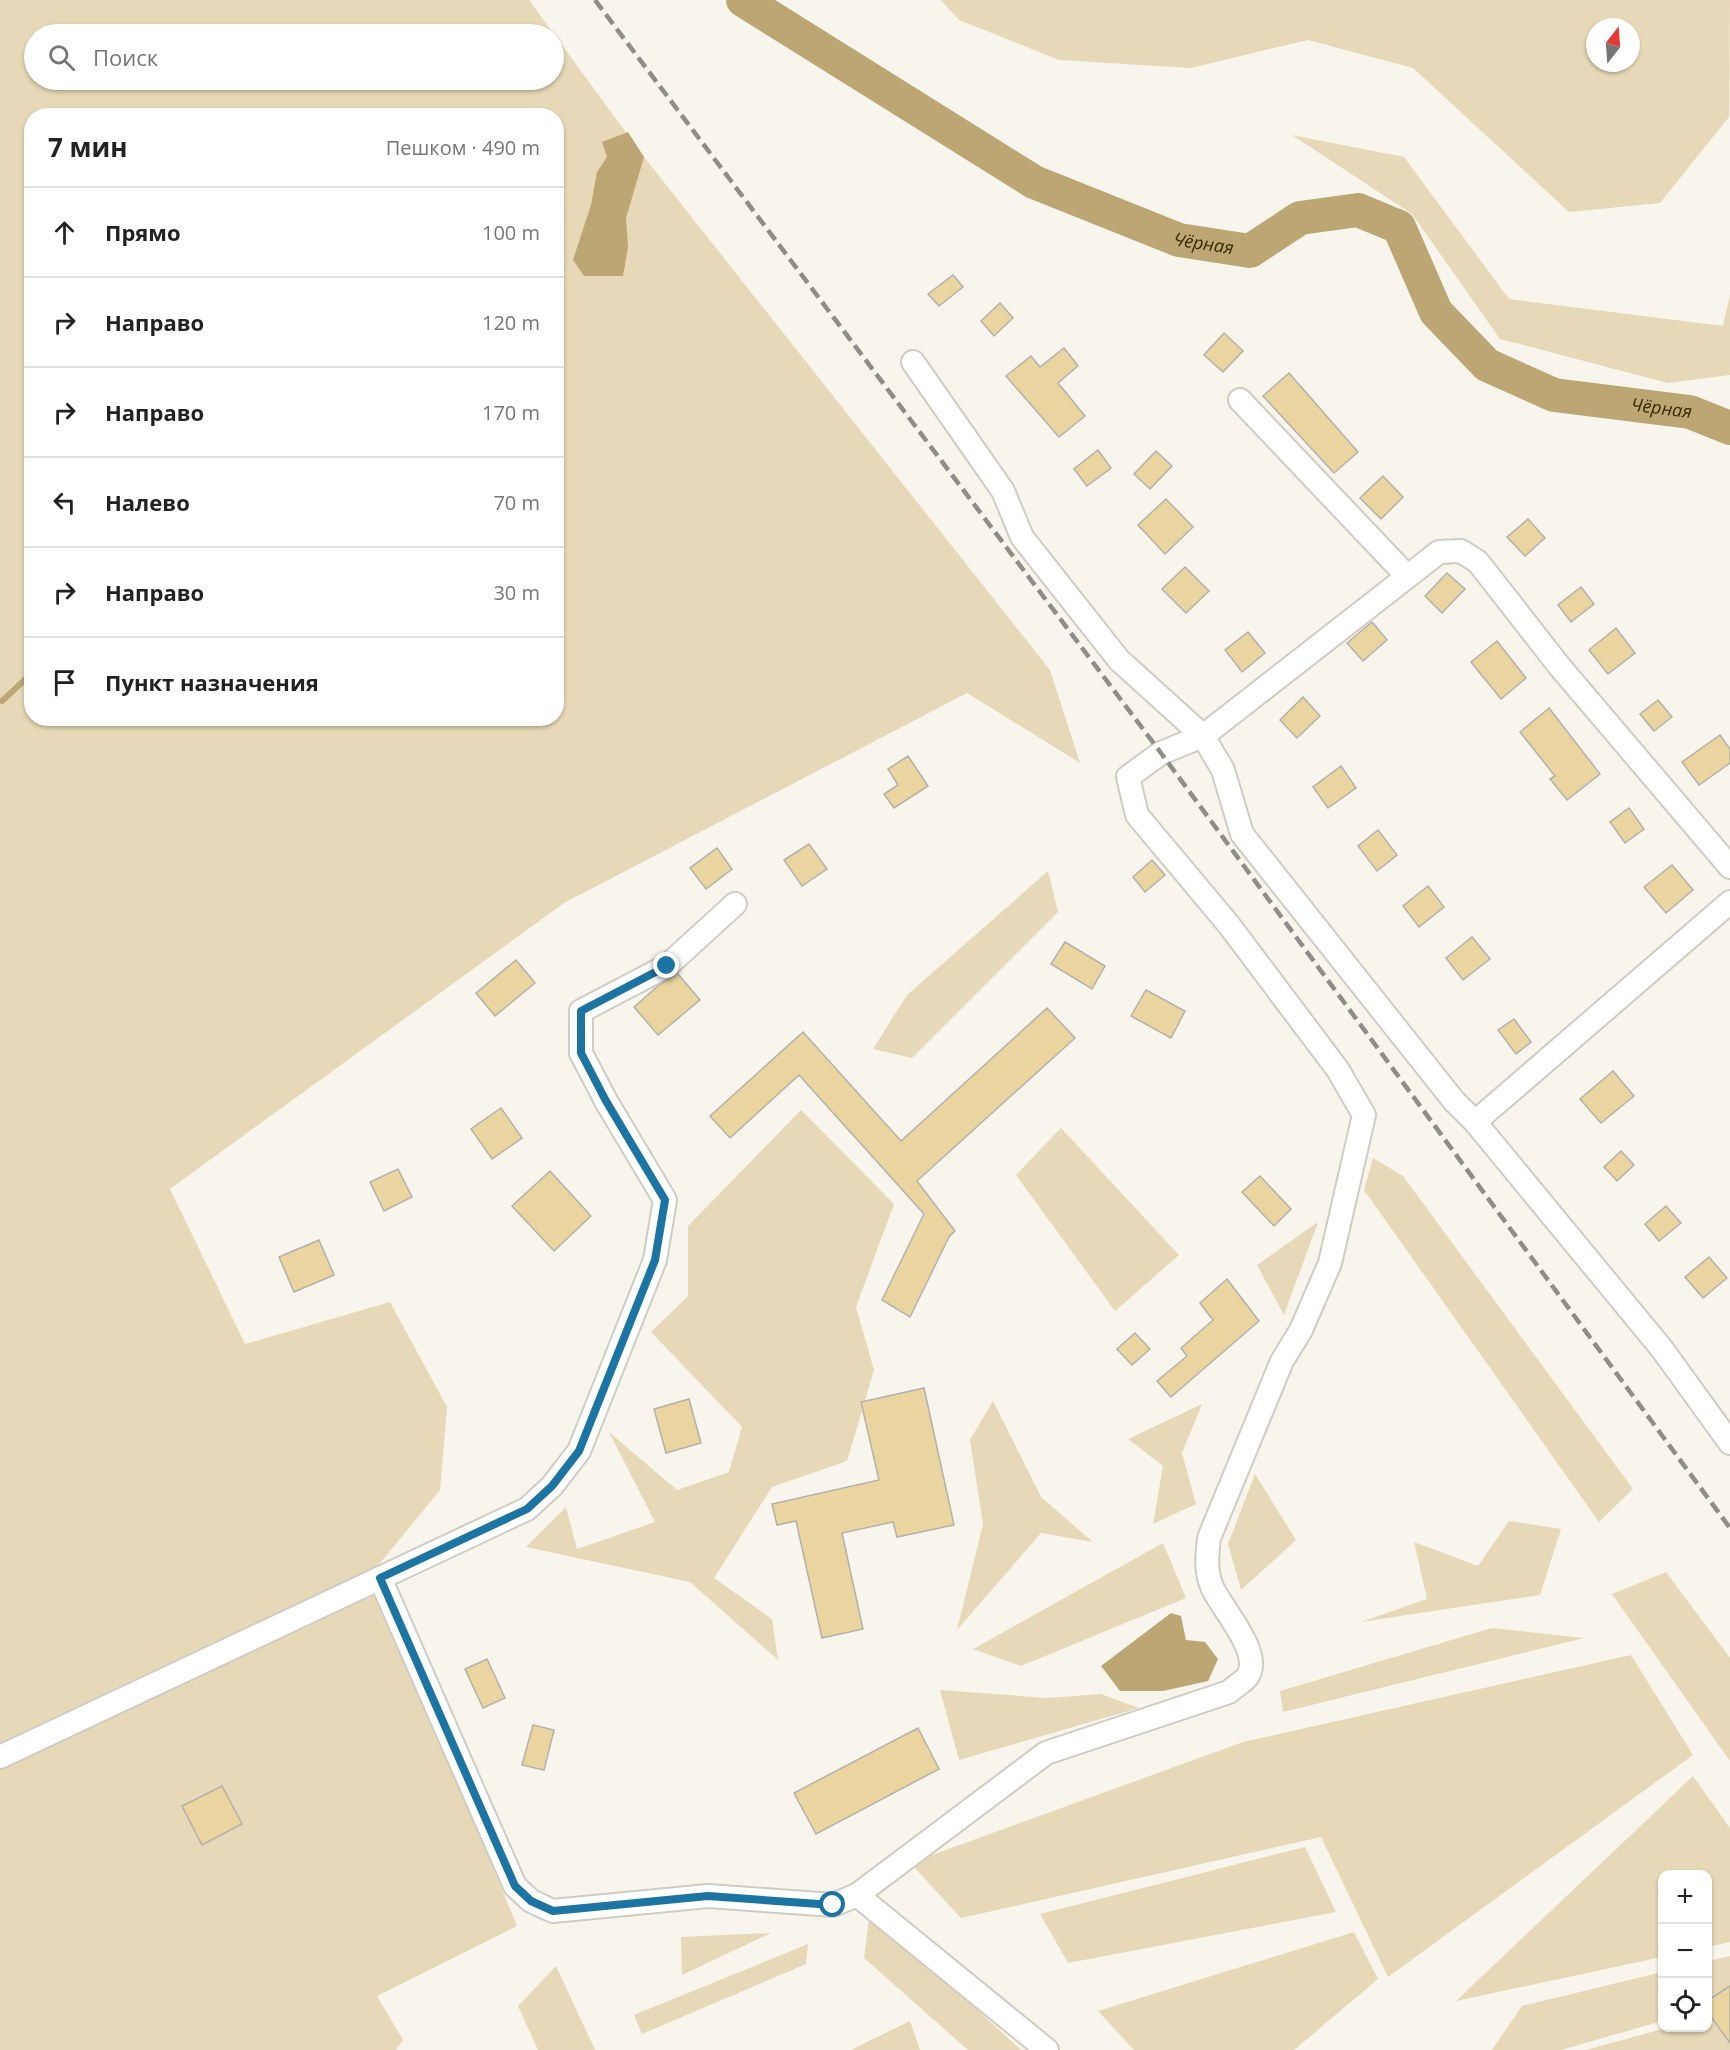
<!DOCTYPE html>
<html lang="ru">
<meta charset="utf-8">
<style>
body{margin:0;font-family:"Open Sans",sans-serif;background:#f2f2f2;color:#222}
.controls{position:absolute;right:18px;bottom:18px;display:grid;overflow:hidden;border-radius:12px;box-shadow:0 2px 4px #0004}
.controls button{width:54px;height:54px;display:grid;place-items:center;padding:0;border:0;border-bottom:2px solid #e0e0e0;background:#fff;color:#222;font:30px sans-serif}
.compass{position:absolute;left:1586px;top:18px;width:54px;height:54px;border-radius:50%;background:#fff;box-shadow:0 2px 4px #0004;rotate:17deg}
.stop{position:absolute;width:18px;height:18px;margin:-14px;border:4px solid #1c74a3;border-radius:50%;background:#fff}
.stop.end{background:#1c74a3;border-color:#fff;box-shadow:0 2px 6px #0008}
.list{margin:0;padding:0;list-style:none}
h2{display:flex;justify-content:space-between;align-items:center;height:78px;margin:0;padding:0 24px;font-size:26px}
h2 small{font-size:20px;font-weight:400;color:#767676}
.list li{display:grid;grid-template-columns:39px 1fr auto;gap:18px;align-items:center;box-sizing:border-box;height:90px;padding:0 24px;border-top:2px solid #e0e0e0}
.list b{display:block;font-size:22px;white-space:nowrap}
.list em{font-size:20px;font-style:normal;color:#767676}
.icon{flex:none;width:33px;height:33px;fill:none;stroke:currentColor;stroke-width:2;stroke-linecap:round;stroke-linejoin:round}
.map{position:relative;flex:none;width:1730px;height:2050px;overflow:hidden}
.search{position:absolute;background:#fff;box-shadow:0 2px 4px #0004;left:24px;top:24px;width:540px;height:66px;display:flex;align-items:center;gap:15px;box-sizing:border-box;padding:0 21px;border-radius:33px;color:#767676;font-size:22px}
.panel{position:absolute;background:#fff;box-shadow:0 2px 4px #0004;left:24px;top:108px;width:540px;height:618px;border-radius:24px}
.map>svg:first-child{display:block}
.green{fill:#e7d9b7;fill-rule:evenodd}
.water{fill:#bba674}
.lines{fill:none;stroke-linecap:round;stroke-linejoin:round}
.stream{stroke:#bba674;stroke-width:6}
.river{stroke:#bba674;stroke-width:34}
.building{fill:#ead5a1;stroke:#b4b1aa;stroke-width:1.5}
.minor-casing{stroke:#cfccc4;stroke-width:26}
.minor{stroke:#fff;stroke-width:22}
.rail{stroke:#8f8d88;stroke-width:4.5;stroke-dasharray:12 6;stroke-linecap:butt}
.route{stroke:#1c74a3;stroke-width:8}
.labels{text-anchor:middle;stroke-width:6;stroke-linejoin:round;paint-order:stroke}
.water-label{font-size:18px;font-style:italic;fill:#382a00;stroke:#fff}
</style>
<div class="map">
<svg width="1730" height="2050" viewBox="0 0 1730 2050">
<rect width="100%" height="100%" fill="#f8f5ed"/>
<g class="green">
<path d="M0 0H529L644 157 1050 670 1080 763 967 693 564 903 170 1189 245 1344 390 1302 447 1407 440 1490 372 1573 517 1926 377 1996 403 2040 396 2050H0ZM34 34H554V80H34ZM32 116H556V718H32Z"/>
<path d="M941 0H1730L1729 117 1660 203 1569 212 1413 68 1308 40 1191 68 1059 60 959 20ZM1595 27H1631V63H1595Z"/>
<polygon points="1292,135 1404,157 1509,299 1723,326 1730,294 1730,375 1668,383 1500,339 1412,214"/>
<polygon points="1048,871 1058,912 912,1058 873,1049 907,995"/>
<polygon points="801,1110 894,1204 856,1307 874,1370 847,1461 772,1487 714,1578 772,1619 778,1660 690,1582 526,1547 566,1507 577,1549 655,1522 609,1432 677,1490 729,1472 742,1427 651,1332 688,1296 688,1226"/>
<polygon points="1061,1128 1179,1255 1115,1311 1016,1175"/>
<polygon points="1373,1158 1403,1176 1633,1489 1599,1522 1364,1190"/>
<polygon points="1318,1222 1284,1315 1257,1265"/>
<polygon points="993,1401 1041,1497 1093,1542 1041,1533 957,1630 983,1524 970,1440"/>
<polygon points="1202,1404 1182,1453 1196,1504 1153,1524 1163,1466 1128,1439"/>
<polygon points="1255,1474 1296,1540 1241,1590 1228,1544"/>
<polygon points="1509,1521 1561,1529 1540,1595 1361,1622 1427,1599 1414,1542 1478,1566"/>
<polygon points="1163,1543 1186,1598 1021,1666 973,1649"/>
<polygon points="1666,1572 1730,1658 1730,1761 1612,1594"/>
<polygon points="1492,1628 1584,1638 1283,1712 1280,1691"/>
<polygon points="1631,1655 1693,1755 1388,1977 1321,1837 961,1918 910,1863 1243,1742"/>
<polygon points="940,1690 1047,1698 1101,1694 1139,1708 959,1760"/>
<polygon points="1693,1776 1730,1828 1730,1942 1708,1947 1708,1874 1662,1874 1662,1957 1456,2001"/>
<polygon points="1305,1847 1336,1912 1068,1963 1040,1914"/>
<polygon points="870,1911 1021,2050 968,2050 864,1958"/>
<polygon points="1354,1932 1378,1979 1294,2050 1134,2050 1098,2011"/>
<polygon points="771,1933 682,1975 681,1937"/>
<polygon points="808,1944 806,1964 642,2034 634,2015"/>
<polygon points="1730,1956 1730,2002 1708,2008 1708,1961"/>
<polygon points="556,1966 595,2050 538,2050 518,2006"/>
<polygon points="1662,1972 1662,2021 1561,2050 1492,2050 1522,2006"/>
<polygon points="1730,2010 1730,2050 1586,2050 1666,2028 1708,2028 1708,2016"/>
<polygon points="910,2021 920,2050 851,2050"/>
</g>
<g class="water">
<polygon points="628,132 644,157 626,218 628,247 623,276 584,276 573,260 591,205 597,172 607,157 602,142"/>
<polygon points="1171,1613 1181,1616 1186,1640 1205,1642 1218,1659 1208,1681 1163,1691 1120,1691 1101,1666"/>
</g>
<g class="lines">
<polyline class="stream" points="2,701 32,673"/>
<path class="river" id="s1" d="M743 0 1034 182 1179 240 1250 251 1300 218 1358 210 1399 227 1436 312 1487 365 1554 395 1690 412 1730 428"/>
</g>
<g class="building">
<polygon points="953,275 963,287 939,306 928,294"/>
<polygon points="1000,303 1013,318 994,336 981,321"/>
<polygon points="1224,333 1243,351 1223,372 1204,355"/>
<polygon points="1064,348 1078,366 1058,383 1085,416 1059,437 1006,376 1031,356 1040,367"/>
<polygon points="1289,373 1358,452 1334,473 1263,396"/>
<polygon points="1098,450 1111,468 1087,486 1074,469"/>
<polygon points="1156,451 1172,466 1150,489 1134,474"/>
<polygon points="1383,476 1403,497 1381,519 1360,498"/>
<polygon points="1166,499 1193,527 1165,554 1138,525"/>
<polygon points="1528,519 1545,538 1525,556 1507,537"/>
<polygon points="1185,567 1209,591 1186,613 1162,589"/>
<polygon points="1447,573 1465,589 1442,613 1425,596"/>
<polygon points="1581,587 1594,604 1571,622 1558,605"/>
<polygon points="1372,622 1387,640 1363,661 1347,643"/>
<polygon points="1616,628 1635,653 1608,674 1589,650"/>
<polygon points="1248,632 1265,653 1242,672 1225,650"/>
<polygon points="1497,641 1526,678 1501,699 1471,662"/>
<polygon points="1303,697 1320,716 1297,738 1280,720"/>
<polygon points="1658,700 1672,717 1654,731 1640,714"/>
<polygon points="1549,708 1600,774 1567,800 1550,779 1555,776 1520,732"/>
<polygon points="1720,735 1730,749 1730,763 1699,785 1682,762"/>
<polygon points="908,756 928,786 894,808 884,794 898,785 888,769"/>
<polygon points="1341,766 1356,788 1328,808 1313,787"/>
<polygon points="1629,808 1644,829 1625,843 1610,822"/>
<polygon points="1378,830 1397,855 1377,871 1358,846"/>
<polygon points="809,844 827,869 802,886 784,860"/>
<polygon points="717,848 732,869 706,889 690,868"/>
<polygon points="1152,860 1165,875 1145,892 1133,877"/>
<polygon points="1672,865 1693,890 1666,913 1644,887"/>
<polygon points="1428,886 1444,907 1419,927 1403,906"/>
<polygon points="1472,937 1490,959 1463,980 1446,958"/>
<polygon points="1065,942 1105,966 1092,989 1051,964"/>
<polygon points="516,960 535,983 495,1016 476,993"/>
<polygon points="678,974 700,1000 658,1035 634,1007 659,985"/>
<polygon points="1146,990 1185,1011 1171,1038 1131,1016"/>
<polygon points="1047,1008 1075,1038 917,1181 955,1231 949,1237 910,1317 882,1300 924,1214 799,1075 730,1138 710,1116 803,1032 901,1141"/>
<polygon points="1514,1019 1531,1042 1516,1054 1498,1030"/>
<polygon points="1613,1071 1634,1096 1601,1123 1580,1099"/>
<polygon points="501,1108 522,1138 492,1159 471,1129"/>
<polygon points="1621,1151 1634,1165 1617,1181 1604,1167"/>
<polygon points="398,1169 412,1197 384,1211 370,1182"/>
<polygon points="550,1171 591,1216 554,1251 512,1206"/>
<polygon points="1260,1176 1291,1209 1274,1226 1242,1192"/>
<polygon points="1666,1206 1681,1223 1659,1241 1645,1224"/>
<polygon points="319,1240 334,1275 294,1292 279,1257"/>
<polygon points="1709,1257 1727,1278 1703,1298 1685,1277"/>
<polygon points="1227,1279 1259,1321 1171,1397 1157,1381 1187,1356 1181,1348 1213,1320 1200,1303"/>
<polygon points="1135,1333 1150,1349 1132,1365 1117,1349"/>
<polygon points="924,1388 954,1525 897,1537 893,1522 842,1533 863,1629 822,1638 796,1521 777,1525 772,1504 879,1480 861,1402"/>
<polygon points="689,1399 701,1443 666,1453 654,1409"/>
<polygon points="487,1659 505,1698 483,1708 465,1669"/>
<polygon points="533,1725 554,1730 544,1770 522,1765"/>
<polygon points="918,1728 939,1769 816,1834 794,1793"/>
<polygon points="222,1786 242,1824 202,1845 182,1806"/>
<polygon points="1730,1986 1730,2043 1707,2011 1707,2001"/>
</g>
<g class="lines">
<g class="minor-casing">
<g id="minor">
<polyline points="913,362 1003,491 1022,537 1119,660 1203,736 1223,770 1242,834 1454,1101 1475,1122 1662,1349 1730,1443"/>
<polyline points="1240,400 1406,575"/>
<polyline points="1475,1122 1730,902"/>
<path d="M380 1578 515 1886 531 1901 553 1911 708 1896 833 1905 857 1895 1046 1753 1229 1692C1234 1687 1242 1683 1247 1677 1264 1655 1223 1610 1213 1589 1205 1572 1207 1556 1209 1538L1282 1361 1301 1330 1330 1263 1364 1115 1338 1070 1229 925 1137 815 1128 777 1161 753 1203 736 1439 552 1461 551 1478 562 1560 667 1730 867"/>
<polyline points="0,1757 527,1509 552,1486 579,1451 655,1260 665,1200 606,1101 581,1053 581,1011 667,966 735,904"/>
<polyline points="857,1895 1047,2050"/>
</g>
</g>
<use href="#minor" class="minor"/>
<polyline class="rail" points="595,0 1161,753 1730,1528"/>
</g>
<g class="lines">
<polyline class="route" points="667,966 581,1011 581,1053 606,1101 665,1200 655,1260 579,1451 552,1486 527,1509 380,1578 515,1886 531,1901 553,1911 708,1896 833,1905"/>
</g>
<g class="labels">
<g class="water-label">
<text dy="6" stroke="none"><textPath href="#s1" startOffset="524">Чёрная</textPath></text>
<text dy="6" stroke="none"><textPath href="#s1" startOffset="1082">Чёрная</textPath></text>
</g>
</g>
</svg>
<div class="controls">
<button>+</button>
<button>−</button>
<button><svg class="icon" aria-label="locate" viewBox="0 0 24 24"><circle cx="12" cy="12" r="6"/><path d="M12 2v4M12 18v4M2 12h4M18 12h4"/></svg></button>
</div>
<svg class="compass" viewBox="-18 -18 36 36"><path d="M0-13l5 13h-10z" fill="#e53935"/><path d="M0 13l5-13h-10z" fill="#767676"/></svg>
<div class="stop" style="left:833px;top:1905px"></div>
<div class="stop end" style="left:667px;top:966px"></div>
<div class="search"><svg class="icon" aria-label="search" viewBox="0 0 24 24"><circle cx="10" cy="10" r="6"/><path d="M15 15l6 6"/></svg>Поиск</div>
<section class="panel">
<h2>7 мин<small>Пешком · 490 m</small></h2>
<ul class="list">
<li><svg class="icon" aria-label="ahead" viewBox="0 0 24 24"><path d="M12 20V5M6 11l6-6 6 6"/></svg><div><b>Прямо</b></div><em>100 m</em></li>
<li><svg class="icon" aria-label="right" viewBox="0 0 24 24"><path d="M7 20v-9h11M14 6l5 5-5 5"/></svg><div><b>Направо</b></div><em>120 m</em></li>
<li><svg class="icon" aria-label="right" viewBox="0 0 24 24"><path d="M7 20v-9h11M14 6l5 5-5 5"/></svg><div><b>Направо</b></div><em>170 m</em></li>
<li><svg class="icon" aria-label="left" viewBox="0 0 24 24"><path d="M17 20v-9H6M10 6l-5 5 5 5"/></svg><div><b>Налево</b></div><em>70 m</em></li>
<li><svg class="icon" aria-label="right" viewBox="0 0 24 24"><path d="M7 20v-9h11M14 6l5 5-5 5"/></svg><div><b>Направо</b></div><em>30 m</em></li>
<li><svg class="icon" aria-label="arrive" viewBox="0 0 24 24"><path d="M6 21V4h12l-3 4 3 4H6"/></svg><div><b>Пункт назначения</b></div></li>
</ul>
</section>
</div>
